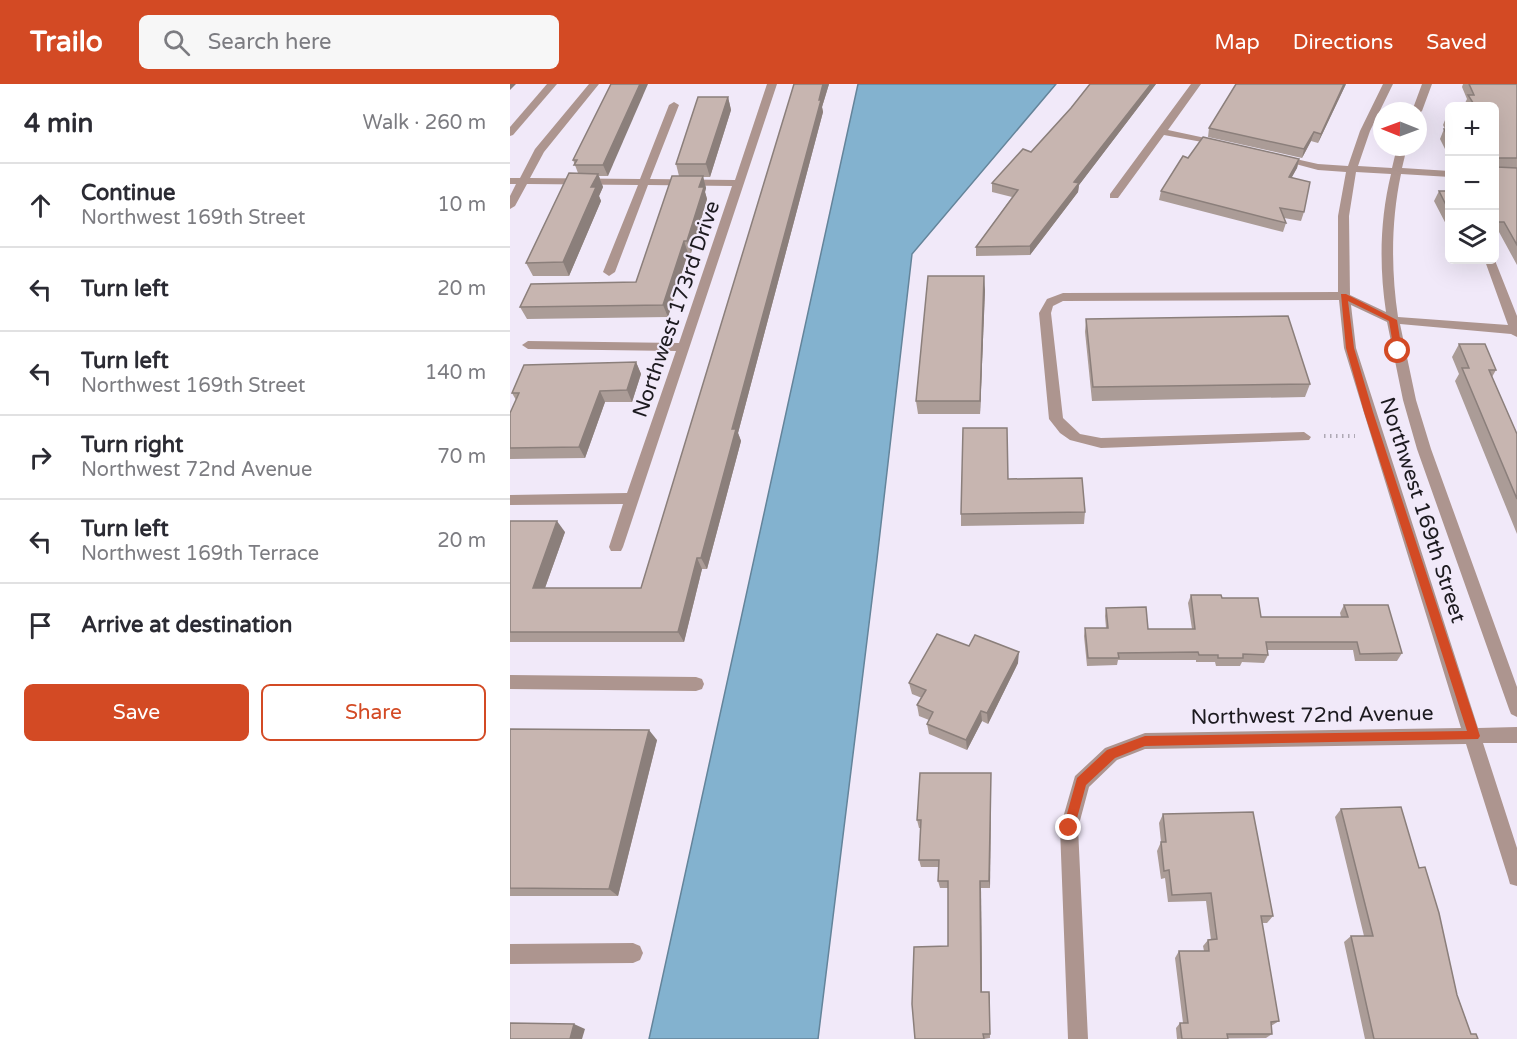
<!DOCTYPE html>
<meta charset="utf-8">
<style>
body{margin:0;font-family:"Varela Round",sans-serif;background:#f7f7f7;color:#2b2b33}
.controls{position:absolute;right:18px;top:18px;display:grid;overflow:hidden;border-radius:9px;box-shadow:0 6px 24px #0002}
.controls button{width:54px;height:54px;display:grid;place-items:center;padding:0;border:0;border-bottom:2px solid #e1e1e2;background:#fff;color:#2b2b33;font:30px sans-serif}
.compass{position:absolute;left:863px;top:18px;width:54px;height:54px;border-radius:50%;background:#fff;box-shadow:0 6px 24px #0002;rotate:271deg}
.stop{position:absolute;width:18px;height:18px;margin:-14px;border:4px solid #d34a24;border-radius:50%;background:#fff}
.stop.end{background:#d34a24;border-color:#fff;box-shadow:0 2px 6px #0008}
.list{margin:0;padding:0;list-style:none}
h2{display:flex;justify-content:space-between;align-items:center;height:78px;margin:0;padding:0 24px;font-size:26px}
h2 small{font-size:20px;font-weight:400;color:#7c7c81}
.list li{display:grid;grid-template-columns:39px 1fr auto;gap:18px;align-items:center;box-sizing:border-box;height:84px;padding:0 24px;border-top:2px solid #e1e1e2}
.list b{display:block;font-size:22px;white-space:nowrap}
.list p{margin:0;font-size:20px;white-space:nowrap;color:#7c7c81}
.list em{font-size:20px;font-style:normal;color:#7c7c81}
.actions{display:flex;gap:12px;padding:18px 24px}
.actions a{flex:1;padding:14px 0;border:2px solid #d34a24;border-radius:9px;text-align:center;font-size:21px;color:#d34a24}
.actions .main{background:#d34a24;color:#fff}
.icon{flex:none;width:33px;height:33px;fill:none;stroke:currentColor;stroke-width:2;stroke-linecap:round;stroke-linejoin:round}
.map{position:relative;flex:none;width:1007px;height:955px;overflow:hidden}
header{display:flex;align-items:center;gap:36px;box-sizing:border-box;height:84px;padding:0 30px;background:#d34a24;color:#fff}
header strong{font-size:28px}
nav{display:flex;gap:33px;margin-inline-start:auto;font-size:21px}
.search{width:420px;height:54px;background:#f7f7f7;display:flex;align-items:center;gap:15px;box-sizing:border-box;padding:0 21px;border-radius:9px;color:#7c7c81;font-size:22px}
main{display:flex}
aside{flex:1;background:#fff}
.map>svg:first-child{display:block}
.water{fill:#83b2cf;stroke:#64849a;stroke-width:1.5}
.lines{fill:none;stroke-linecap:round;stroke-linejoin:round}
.path{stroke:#afa9b5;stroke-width:4;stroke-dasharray:1.5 4.5;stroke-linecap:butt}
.minor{fill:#ad958f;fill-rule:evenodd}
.wall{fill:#ab9c97}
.shaded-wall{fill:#8b7f7b}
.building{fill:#c7b5b0;stroke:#8b7f7b;stroke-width:1.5}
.route{fill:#d34a24}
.labels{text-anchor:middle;stroke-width:4.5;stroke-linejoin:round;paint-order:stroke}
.street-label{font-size:21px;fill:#1c1a1f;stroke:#f1e9f9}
</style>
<header>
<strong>Trailo</strong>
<div class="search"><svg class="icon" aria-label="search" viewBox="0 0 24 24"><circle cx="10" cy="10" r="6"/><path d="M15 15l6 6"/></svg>Search here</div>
<nav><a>Map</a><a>Directions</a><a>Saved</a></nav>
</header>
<main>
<aside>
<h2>4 min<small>Walk · 260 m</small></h2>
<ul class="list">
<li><svg class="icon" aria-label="ahead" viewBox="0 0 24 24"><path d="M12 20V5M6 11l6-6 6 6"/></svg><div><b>Continue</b><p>Northwest 169th Street</p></div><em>10 m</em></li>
<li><svg class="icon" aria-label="left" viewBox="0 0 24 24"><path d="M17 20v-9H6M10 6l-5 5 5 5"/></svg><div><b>Turn left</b></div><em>20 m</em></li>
<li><svg class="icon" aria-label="left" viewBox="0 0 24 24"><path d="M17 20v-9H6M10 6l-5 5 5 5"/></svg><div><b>Turn left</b><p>Northwest 169th Street</p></div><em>140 m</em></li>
<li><svg class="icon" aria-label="right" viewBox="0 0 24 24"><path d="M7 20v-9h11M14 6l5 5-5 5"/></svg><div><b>Turn right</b><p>Northwest 72nd Avenue</p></div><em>70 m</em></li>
<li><svg class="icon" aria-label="left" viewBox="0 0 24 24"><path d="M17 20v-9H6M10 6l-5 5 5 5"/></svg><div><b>Turn left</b><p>Northwest 169th Terrace</p></div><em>20 m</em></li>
<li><svg class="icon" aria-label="arrive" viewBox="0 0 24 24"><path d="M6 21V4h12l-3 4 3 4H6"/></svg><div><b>Arrive at destination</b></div></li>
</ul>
<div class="actions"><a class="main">Save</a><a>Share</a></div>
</aside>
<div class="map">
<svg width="1007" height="955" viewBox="0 0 1007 955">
<rect width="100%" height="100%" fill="#f1e9f9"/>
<polygon class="water" points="348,0 546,0 402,170 367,475 308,955 139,955"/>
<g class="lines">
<polyline class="path" points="814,352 845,352"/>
<g class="minor">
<polygon points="37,0 47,0 3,51 0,52 0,43"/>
<polygon points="79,0 89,0 34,68 20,94 130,95 159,21 164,18 169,21 140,95 225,96 257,0 267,0 113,463 111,467 101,467 99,463 113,420 0,421 0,411 117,409 166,267 18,265 12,261 18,257 169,259 222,102 138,101 105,188 99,192 93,188 128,101 17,100 5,122 0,125 0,112 6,100 0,100 0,94 10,94 25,65"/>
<polygon points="681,0 691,0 658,46 714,58 714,62 654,51 608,114 600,114 600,110"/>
<path d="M873 0H883L860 47 848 82 882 84 887 63H897L892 84 940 87V93L891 90C881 137 881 186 888 233L998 241 975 177 984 174 1007 232V253L1001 250 890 240 906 316 921 365 1007 603V633L1001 630 999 625 907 365 893 316 877 238 841 221 846 264 968 644 1007 643V659H973L1007 764V802L1000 800 998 793 956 660 635 665 607 676 579 703 568 744 578 955H558L550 744 565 692 595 664 635 649 951 644 834 264 829 216 553 217 543 222 541 229 553 334 570 350 591 354 794 348 801 353 799 356 591 364 560 356 550 349 539 335 529 229 537 215 553 209 828 208V132L836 88 808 86 763 74 768 71 808 80 838 82 850 47ZM846 88 881 90C870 135 869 182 876 228L840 211 839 132Z"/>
<polygon points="912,0 922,0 912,27 908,30 908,27 902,27"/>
<polygon points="0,591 186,593 192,595 194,600 192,605 186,607 0,605"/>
<polygon points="123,859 130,862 133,869 130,876 123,879 0,880 0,860"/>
</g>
</g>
<g class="wall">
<polygon points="101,0 98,92 89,92 93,103 89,112 91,117 59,192 23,192 16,179 68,89 63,76"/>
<polygon points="284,0 319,0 312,23 313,28 228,349 231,357 197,485 192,485 174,558 0,558 0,437 55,448 35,504 131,504"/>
<polygon points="580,0 646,0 569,101 568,108 520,171 466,172 466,163 502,113 482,108 482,99 521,68 561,24"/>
<polygon points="836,0 808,59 801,57 792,74 698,53 699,44"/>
<polygon points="953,0 1007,0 1007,181 989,148 984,148 984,22 955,22 954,21 957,15 952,3"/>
<polygon points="218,13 221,26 200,93 193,93 196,104 195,108 197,115 181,169 178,169 158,233 17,235 10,223 126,198 169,92 166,80"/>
<polygon points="937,31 939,31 939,73 930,55 934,45 935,45 933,41"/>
<polygon points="678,74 789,75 787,84 781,94 794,128 791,137 774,134 776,139 773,148 649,116 651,107"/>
<polygon points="937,102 939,102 939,146 924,117 929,107 935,107"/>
<polygon points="475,206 470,330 408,330 406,317"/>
<polygon points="576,235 800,300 795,313 582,317 575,248"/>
<polygon points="949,260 986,286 982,293 1007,350 1007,450 945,297 949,290 942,273"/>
<polygon points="126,278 131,290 122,318 95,318 75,374 0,375 0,329 6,316 2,309"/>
<polygon points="575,428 574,440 451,442 451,430"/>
<polygon points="681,511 712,514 751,533 831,533 830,529 834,521 892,569 887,577 845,577 843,566 757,566 758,571 754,579 732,578 730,582 706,582 705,578 686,578 686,576 608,576 607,581 577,582 574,552 575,544 596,544 595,532 596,524 638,545 682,545 678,519"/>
<polygon points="459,562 508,579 478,640 472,637 457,666 419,650 417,640 419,636 409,632 407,621 412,614 402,610 399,599"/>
<polygon points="0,645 147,656 108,812 0,812"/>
<polygon points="481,689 480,804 471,804 472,908 479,908 480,913 480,954 474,955 438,862 438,804 430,804 428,797 428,783 411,783 409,776 411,744 409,744 407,736"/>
<polygon points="831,725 947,911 961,950 968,955 855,955 834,858 841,852 854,852 825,733"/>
<polygon points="653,730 763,832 757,839 752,839 769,937 761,942 762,950 756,954 667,955 666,944 670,939 673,939 665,874 669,867 694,867 693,862 698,856 701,856 696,817 658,818 655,794 651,795 647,767 651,758 649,739"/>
</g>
<g class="shaded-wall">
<polygon points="0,0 6,0 0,6"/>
<polygon points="130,0 138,0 98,92 93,81"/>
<polygon points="313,0 319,0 312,23 313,28 228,349 231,357 197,485 191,474 222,345"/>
<polygon points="641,0 646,0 569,101 568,108 520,171 520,162 564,98"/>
<polygon points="834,0 836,0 808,59 811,50"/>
<polygon points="218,13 221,26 200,93 196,80"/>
<polygon points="804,48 801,57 792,74 794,65"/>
<polygon points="789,75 787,84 777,102 779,93"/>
<polygon points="88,90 93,103 89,112 91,117 59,192 53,178 81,103"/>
<polygon points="193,92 196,104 195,108 197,115 181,169 177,157 189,103"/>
<polygon points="174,157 178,169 158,233 153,221"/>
<polygon points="474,192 475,206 470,330 470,317"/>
<polygon points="126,278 131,290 122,318 117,306"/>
<polygon points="90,307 95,318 75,374 69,363"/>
<polygon points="47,437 55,448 31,515 23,504"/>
<polygon points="187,474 192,485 174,558 168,548"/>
<polygon points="509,568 508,579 478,640 477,629"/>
<polygon points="471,627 472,637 457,666 456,656"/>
<polygon points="139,646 147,656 108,812 99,805"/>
<polygon points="481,689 481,698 480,804 479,797"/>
<polygon points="470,797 471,804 472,913 471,908"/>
<polygon points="64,940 75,945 72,955 60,955"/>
</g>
<g class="building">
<polygon points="101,0 130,0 93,81 64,81 67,76 63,76"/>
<polygon points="284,0 313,0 309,16 311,16 222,345 226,345 191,474 187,474 168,548 0,548 0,437 47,437 23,504 131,504"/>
<polygon points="580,0 641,0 564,98 569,99 520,162 466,163 508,106 482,99 513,65 521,68 561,24"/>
<polygon points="726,0 834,0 811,50 804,48 794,65 699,44"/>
<polygon points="959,0 1007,0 1007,74 989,74 986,76 987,83 1007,84 1007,161 994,138 984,138 984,22 965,22 958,11 964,11"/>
<polygon points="188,13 218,13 196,80 166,80"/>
<polygon points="934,45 939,45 939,56"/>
<polygon points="693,53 789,75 779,93 800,98 794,128 770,124 776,139 651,107 673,72 678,74"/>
<polygon points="59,89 88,90 81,103 86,103 53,178 16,179"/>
<polygon points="162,92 193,92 189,103 194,103 177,157 174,157 153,221 10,223 21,200 126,198"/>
<polygon points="937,102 939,102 939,127 929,107 939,107"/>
<polygon points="418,192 474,192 470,317 406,317"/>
<polygon points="778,232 800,300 583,303 576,235"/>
<polygon points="949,260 975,260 986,286 979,286 1007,350 1007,415 952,284 959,284"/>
<polygon points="126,278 117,306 90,307 69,363 0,364 0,329 9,309 2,309 14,281"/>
<polygon points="453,344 497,344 498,395 572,394 575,428 451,430"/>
<polygon points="681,511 711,511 712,514 748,514 751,533 838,533 834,521 878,521 892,569 850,570 847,558 756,558 758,571 733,570 733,574 708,574 708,571 689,571 688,568 608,569 609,574 578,574 575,544 598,544 596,524 636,523 638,545 685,545"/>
<polygon points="427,550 459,562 465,551 509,568 477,629 471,627 456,656 417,640 423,628 407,621 416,606 399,599"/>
<polygon points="0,645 139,646 99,805 0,804"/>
<polygon points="410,689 481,689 479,797 470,797 471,908 479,908 480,950 473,950 474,955 405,955 402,920 404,863 438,862 438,797 428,797 429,776 409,776 411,736 407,736"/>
<polygon points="891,723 909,784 915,783 929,829 947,911 961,950 966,950 968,955 864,955 841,852 863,852 831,725"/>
<polygon points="743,728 763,832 751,832 769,937 761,938 762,950 717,950 718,955 672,955 670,939 678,939 669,867 699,867 698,856 707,855 701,809 662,811 659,786 654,787 651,758 656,758 653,730"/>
<polygon points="0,939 64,940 60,955 0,955"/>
</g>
<polygon class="route" points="831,210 836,210 887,236 892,267 888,270 884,267 879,237 838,217 844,264 863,328 970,652 968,655 635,662 605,674 576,701 563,749 555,749 553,744 567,694 597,666 635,652 957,647 854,328 836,264"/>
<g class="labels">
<g class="street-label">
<text transform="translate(166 225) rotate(-71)" y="7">Northwest 173rd Drive</text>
<text transform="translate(913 426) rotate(72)" y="7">Northwest 169th Street</text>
<text transform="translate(802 631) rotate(-1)" y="7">Northwest 72nd Avenue</text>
</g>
</g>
</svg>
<div class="controls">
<button>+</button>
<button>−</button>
<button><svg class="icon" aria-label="layers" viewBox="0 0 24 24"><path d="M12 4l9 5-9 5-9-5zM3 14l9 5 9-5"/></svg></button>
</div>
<svg class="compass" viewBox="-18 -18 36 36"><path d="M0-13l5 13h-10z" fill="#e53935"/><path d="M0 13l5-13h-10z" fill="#7c7c81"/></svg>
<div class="stop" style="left:888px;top:267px"></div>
<div class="stop end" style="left:559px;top:744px"></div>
</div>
</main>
